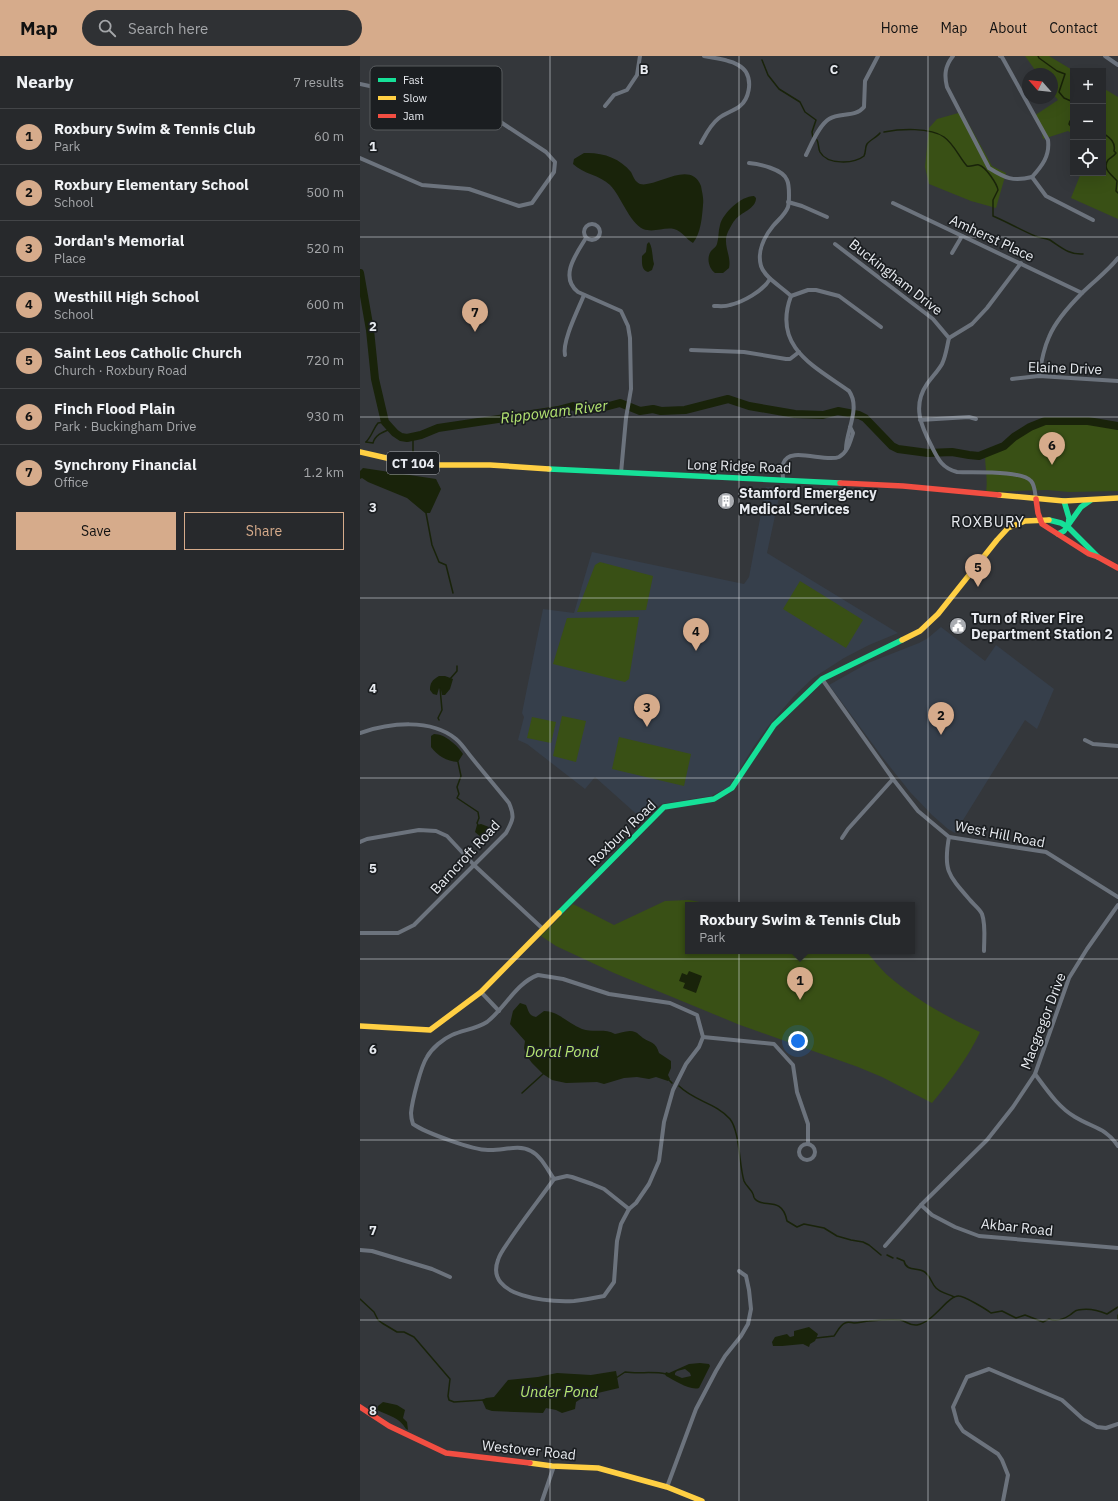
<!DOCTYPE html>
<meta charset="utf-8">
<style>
body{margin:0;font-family:"IBM Plex Sans",sans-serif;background:#2f3134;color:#f1f3f6}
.controls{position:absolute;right:12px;top:12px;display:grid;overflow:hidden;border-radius:0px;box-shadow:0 4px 16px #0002}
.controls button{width:36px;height:36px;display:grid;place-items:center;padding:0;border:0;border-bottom:1px solid #434548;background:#27292c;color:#f1f3f6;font:20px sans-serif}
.compass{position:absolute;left:662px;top:12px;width:36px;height:36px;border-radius:50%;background:#27292c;box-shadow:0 4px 16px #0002;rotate:297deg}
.you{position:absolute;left:438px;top:985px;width:14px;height:14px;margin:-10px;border:3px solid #fff;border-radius:50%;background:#1a73e8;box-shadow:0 0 0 6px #1a73e833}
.badge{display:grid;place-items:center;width:26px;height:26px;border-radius:50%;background:#d6ab8b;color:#111;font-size:13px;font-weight:700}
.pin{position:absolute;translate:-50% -33px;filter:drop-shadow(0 1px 2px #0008)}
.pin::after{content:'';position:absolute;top:21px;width:14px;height:12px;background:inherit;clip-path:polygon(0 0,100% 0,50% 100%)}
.popup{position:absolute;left:325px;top:846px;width:230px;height:52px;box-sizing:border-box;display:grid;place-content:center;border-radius:0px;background:#27292c;filter:drop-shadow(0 1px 3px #0005);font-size:13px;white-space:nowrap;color:#a4a6a9}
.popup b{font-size:15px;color:#f1f3f6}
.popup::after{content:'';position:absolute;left:50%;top:100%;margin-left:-8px;border:8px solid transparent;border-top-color:#27292c}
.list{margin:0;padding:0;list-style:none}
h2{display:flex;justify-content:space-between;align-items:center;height:52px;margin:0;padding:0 16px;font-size:17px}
h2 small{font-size:13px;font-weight:400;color:#a4a6a9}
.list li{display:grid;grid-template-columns:26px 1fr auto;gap:12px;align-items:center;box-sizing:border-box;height:56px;padding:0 16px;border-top:1px solid #434548}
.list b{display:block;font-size:15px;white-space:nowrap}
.list p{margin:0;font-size:13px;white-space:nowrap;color:#a4a6a9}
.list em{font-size:13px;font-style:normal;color:#a4a6a9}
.actions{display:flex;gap:8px;padding:12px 16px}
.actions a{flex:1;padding:9px 0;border:1px solid #d6ab8b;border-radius:0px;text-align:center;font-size:14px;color:#d6ab8b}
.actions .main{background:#d6ab8b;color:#111}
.icon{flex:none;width:22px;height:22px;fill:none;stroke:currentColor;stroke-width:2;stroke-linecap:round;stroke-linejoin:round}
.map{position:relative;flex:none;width:758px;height:1445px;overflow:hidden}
header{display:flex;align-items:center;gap:24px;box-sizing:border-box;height:56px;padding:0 20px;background:#d6ab8b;color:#111}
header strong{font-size:19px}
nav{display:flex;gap:22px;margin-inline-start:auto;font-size:14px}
.search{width:280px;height:36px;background:#2f3134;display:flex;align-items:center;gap:10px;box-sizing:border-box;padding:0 14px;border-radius:22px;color:#a4a6a9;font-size:15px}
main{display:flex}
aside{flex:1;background:#27292c}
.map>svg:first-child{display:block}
.built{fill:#363f4b}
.green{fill:#395015}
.water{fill:#19230a;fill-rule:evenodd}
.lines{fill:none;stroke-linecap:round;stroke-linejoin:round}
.stream{stroke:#19230a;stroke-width:1.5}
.river{stroke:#19230a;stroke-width:8}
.street{stroke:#6c737d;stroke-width:4}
.fast{stroke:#16e098;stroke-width:5.5}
.slow{stroke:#ffcf43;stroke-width:5.5}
.jam{stroke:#f24e42;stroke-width:5.5}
.grid{fill:none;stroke:#e8ebf0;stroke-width:1;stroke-opacity:0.55}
.labels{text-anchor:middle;stroke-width:3.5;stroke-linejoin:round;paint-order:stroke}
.shield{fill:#1b1e21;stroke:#aaaeb2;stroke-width:1}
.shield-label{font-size:13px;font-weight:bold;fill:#e8ebf0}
.street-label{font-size:14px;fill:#e8ebf0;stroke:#1b1e21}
.poi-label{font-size:14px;font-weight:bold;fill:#e8ebf0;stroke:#1b1e21;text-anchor:start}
.water-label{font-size:15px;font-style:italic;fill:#b5e672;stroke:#1b1e21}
.neighbourhood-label{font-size:15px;letter-spacing:1px;fill:#e8ebf0;stroke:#1b1e21}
.key{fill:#1b1e21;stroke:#585c5f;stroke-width:1}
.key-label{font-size:11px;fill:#e8ebf0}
.grid-label{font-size:13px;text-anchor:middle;font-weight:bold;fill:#e8ebf0;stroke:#1b1e21;stroke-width:3.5;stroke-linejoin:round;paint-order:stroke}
</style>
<header>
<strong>Map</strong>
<div class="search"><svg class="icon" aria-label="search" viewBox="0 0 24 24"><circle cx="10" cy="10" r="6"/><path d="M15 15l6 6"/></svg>Search here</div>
<nav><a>Home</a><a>Map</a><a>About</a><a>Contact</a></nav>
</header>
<main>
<aside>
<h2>Nearby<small>7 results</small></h2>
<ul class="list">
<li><span class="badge">1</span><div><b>Roxbury Swim &amp; Tennis Club</b><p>Park</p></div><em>60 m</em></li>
<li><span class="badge">2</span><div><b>Roxbury Elementary School</b><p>School</p></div><em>500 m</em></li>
<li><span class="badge">3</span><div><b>Jordan's Memorial</b><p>Place</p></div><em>520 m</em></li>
<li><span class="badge">4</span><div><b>Westhill High School</b><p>School</p></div><em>600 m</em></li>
<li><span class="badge">5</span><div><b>Saint Leos Catholic Church</b><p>Church · Roxbury Road</p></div><em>720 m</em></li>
<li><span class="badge">6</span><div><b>Finch Flood Plain</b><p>Park · Buckingham Drive</p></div><em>930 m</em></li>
<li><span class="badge">7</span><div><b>Synchrony Financial</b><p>Office</p></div><em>1.2 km</em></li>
</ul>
<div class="actions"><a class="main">Save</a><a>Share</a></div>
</aside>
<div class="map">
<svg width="758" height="1445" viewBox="0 0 758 1445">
<rect width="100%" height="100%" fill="#34373b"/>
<g class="built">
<polygon points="406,431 421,432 407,497 538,577 509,589 484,602 453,622 434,640 409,669 394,690 369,731 351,740 301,748 282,763 235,721 225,733 167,688 158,684 164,661 162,657 183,553 214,557 232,496 384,528 389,521"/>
<polygon points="581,571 625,605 636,589 694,633 677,673 665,664 595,777 588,773 572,759 550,736 523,702 469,629 508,607 559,587 568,582"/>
</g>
<g class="green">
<polygon points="665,0 689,0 714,15 713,78 708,75 683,83 682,77 674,60 698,44 692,37 692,18 678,18"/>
<polygon points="743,32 758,41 758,163 711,142 721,117 743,117"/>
<polygon points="602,56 632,110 646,117 636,152 611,145 569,128 565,111 569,72 577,63"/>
<path d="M715 363 758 374V435L709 436 687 434 626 436C628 424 625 411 625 398L662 375 680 369Z"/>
<polygon points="240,506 293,520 286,554 217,556 235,509"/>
<polygon points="440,525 503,564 486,592 423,553"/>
<polygon points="279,561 269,623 265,626 193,608 207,562"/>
<polygon points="202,660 226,665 216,706 193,700"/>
<polygon points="172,661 196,666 191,687 167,682"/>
<polygon points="259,681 331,698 324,730 252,713"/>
<path d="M329 844 355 849H328V895H506C513 903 519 911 526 918 555 943 586 961 620 976 608 1002 590 1025 572 1047L522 1021 498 1011 380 969 254 917 196 890 181 880 213 848 254 869 305 845Z"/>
</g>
<g class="water">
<path d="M224 97C242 96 260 102 271 116 273 120 275 126 280 128 297 132 330 103 341 130 342 136 344 143 343 149 342 161 341 177 333 187 326 183 322 175 314 173 303 171 294 177 283 173 269 166 261 140 250 129 240 119 223 118 213 108L214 103Z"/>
<path d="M394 140 396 142C396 153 381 156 375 164 373 166 371 170 370 172 360 187 372 198 369 212L363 217H355C349 213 346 202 351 195 354 192 356 191 357 188 359 182 358 175 360 169 363 157 381 140 394 140Z"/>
<path d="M289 186C293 192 292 201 294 208L292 214 288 216C281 214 282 207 282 200L286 196 287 188Z"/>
<polygon points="3,412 76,423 81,433 70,457 65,457 47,442 8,426 2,422 0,423 0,415"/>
<path d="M79 620H85L93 623 90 633 85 639H82L81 634 79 632 77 639 73 638 70 634C70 627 72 624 79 620Z"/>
<path d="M74 678C85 678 97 689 103 698L98 706C86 705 78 700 71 691V680Z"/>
<polygon points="121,768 129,771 130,778 125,782 122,782 115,776 117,769"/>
<polygon points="329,915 342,920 336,937 323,932 325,927 319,925 322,917 327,919"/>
<path d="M160 947 166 949C169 955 168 959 176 961L184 955C198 955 209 968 222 973 234 977 245 972 255 978 261 977 269 973 275 976 278 977 280 980 283 982 291 987 296 986 299 997L311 1005V1012L308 1019 310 1023 308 1025 296 1021 289 1023 277 1021 264 1022 244 1028 237 1026 206 1027 192 1024 183 1018 172 1007 166 999 164 992 165 985 150 968 153 955Z"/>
<polygon points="449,1271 458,1278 455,1285 450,1288 449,1291 443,1288 422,1290 413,1290 412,1286 415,1281 427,1278 430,1281 434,1280 434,1275"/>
<path d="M340 1307 349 1308 350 1310 339 1332C330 1335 314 1324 306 1320L305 1318 306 1316 309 1317 329 1308ZM325 1313 330 1317 331 1320 322 1322 315 1319V1317L317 1315Z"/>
<polygon points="256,1315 259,1332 225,1340 216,1346 215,1353 202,1357 196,1354 186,1352 183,1357 132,1355 126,1353 122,1344 126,1342 134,1341 148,1324 178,1321 197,1317 231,1319"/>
<path d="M23 1346 37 1349 45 1354 43 1362 47 1366 48 1374 46 1373C39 1361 29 1360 17 1354L18 1350Z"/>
</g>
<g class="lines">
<g class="stream">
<polyline points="678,0 679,2 697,15 705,18 699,36 704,42 711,45 713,44"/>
<polyline points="402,4 408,19 419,33 440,46 445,56 456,64 452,76 453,82"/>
<polyline points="713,64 710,65 709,68 713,73"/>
<path d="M524 76C540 73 570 71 584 81 594 88 599 101 607 110 611 111 616 108 619 109 626 111 637 128 638 134L633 144V160C647 166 661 174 675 180 680 182 686 182 690 184 701 191 709 199 723 198"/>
<path d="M743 77C750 82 756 86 754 95L756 97C753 101 751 101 748 104 742 113 751 118 757 125L756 135 758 137"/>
<path d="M457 84C459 88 458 92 460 96 467 109 494 108 504 100 506 96 505 91 507 88 510 84 517 81 520 77"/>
<polyline points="53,380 53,397"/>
<path d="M6 386C12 380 13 373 18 367L25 366"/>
<path d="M6 386 13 387C15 379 23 376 30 373"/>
<polyline points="66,457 72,489 79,506 86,509 93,537"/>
<polyline points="90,623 97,615 97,610"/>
<polyline points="79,664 78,662 82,654 80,632"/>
<polyline points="98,706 101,720 97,731 99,738 97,742 118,756 119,762 117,767 118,769"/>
<polyline points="309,1024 312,1027"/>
<path d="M319 1030C334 1045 356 1047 370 1063 380 1076 379 1109 384 1125 386 1130 391 1133 393 1138 394 1140 393 1141 395 1143 403 1153 422 1139 427 1165L437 1171 444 1168 464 1172 477 1180 491 1184 503 1186 509 1189 521 1199"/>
<polyline points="162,1037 183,1018"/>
<polyline points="527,1199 533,1202"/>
<path d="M537 1202 544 1205C546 1215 556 1212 563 1215 570 1218 571 1227 576 1232 581 1237 589 1238 594 1241"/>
<polyline points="0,1243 14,1256 18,1264 22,1267 37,1276 44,1276 54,1281 90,1323 88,1340 89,1344 94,1346 124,1344"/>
<polyline points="758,1259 758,1264"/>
<path d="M456 1282 474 1280C477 1276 480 1269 485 1267 489 1265 491 1267 494 1267 499 1267 505 1265 509 1265 519 1264 530 1263 540 1264 546 1265 550 1270 557 1269 574 1266 588 1239 599 1240 604 1240 626 1253 631 1257L642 1255 656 1262 665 1259 683 1266 689 1263C696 1266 704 1263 710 1259 713 1257 715 1254 718 1254 728 1252 738 1254 747 1258L758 1251"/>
<path d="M256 1322 265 1316C279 1318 293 1315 306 1318"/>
</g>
<polyline class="river" points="0,217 10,274 15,323 25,366 35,377 41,381 47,382 61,379 78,372 198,354 213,350 220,355 245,351 260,347 280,355 293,353 301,355 325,354 368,343 389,350 435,358 463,359 478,355 499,359 505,362 532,390 538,393 568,397 592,396 609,399 619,400 644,390 654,381 670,371 685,365 728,365 758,370"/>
<g class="street">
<path d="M593 0C585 10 584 19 587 31L629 112C645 122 653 126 672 121"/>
<path d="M640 0 642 1 688 84C690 100 682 110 672 121"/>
<polyline points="745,0 758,9"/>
<polyline points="0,28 102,50 139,65 186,96 195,106 194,116 172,147 159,150 109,133 62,129 0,102"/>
<polyline points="245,50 254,39 267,34 277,19 280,0"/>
<path d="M341 87C346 78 350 69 359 62 365 57 374 55 380 50 389 43 392 26 386 16 383 11 374 6 368 5 360 2 352 2 344 0"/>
<path d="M446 99C451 89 459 69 469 63 480 56 495 62 504 51L505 25 518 0"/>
<path d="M389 107C399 108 423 113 427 124 429 128 429 134 429 139 429 143 429 147 428 151 425 159 418 164 413 170 404 181 397 196 401 210 405 222 422 231 431 240 412 291 454 310 489 335 501 352 486 375 486 393"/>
<polyline points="672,121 686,140 733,164"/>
<polyline points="428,146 442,150 467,161"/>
<polyline points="533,147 722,237"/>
<circle cx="232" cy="176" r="8"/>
<path d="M226 182C216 198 199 221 218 236L261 255 268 270 270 282 271 333 266 362 261 417"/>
<path d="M475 188 573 263 589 282C587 290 586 300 582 308 578 315 572 321 567 328 552 350 561 370 572 391 578 403 582 412 597 416 613 417 661 414 671 425 675 429 675 438 676 443"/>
<polyline points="592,197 602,180"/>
<polyline points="431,240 448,234 456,234 479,240 521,271"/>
<path d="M354 250C359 250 365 251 370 249 383 246 403 235 410 223"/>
<polyline points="589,282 612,268 627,252 661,207"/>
<polyline points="331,294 384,296 426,303 430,303 439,296"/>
<path d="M205 299C202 285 218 254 224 239"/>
<path d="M679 320C681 307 683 294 689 281 695 266 711 248 723 236 734 225 748 215 758 202"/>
<polyline points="652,323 679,320 758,325"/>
<polyline points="560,364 609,361 616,363"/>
<path d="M423 424C423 419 422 413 423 408 428 389 465 407 479 401 488 396 490 386 493 377L490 371"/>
<polyline points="462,623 533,723 558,755 589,781 686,796 758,841"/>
<path d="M0 677C29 667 71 662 96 683 102 688 107 696 112 702 124 717 137 732 149 747 155 761 153 764 146 777L54 869 38 877H0"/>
<polyline points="725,684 733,688 758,690"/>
<path d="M589 781C583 814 588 819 610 844 613 848 620 853 622 858 626 869 624 883 624 895"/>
<polyline points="482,782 488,773 533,723"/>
<polyline points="0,786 7,783 59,774 76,775 87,780 115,810 183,873"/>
<path d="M178 919 203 923 249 938 310 947 337 959 343 981 339 991 326 1008 313 1034 304 1066 299 1105 289 1128 276 1147 269 1153 261 1168 257 1185 254 1226 244 1240C234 1242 224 1244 214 1245 191 1246 124 1242 138 1204 140 1197 145 1191 149 1185 163 1164 179 1144 194 1123 187 1113 181 1100 171 1095 158 1088 142 1095 128 1094 113 1094 66 1077 53 1068 52 1065 51 1060 51 1057 52 1045 61 1010 67 1001 72 992 83 983 92 979 103 974 116 973 127 966 145 952 156 927 178 919Z"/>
<polyline points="121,936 139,955"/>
<polyline points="343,981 414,988 433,1009 437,1036 448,1068 448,1088"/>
<path d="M675 1018C687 1034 698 1051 715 1061 733 1072 745 1071 758 1090"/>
<circle cx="447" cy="1096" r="8"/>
<polyline points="194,1123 207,1120 212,1121 232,1128 244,1133 269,1153"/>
<polyline points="561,1149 572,1159 595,1171 619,1180 758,1192"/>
<polyline points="525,1190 561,1149 627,1084 653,1051 675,1018 709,922 727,893 758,849"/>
<polyline points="0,1194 12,1195 72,1213 90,1221"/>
<polyline points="307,1431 336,1353 356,1315 365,1300 381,1280 388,1268 391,1253 389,1234 386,1220 379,1215"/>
<polyline points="182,1445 194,1410"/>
<polyline points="643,1445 648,1419 642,1404 638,1398 603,1375 597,1366 593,1351 607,1321 629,1313 702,1344 723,1363 737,1371 746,1372 758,1368"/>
</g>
<g class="fast">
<polyline points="189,413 480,427"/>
<polyline points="704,445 709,462 708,470"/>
<polyline points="689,464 701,467 708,471 738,501"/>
<polyline points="698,478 704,475 721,451 731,444"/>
<polyline points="199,857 304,751 354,743 372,732 414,669 462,623 542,584"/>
</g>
<g class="slow">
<polyline points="0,396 44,406 71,409 130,409 189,413"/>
<polyline points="639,439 704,445 758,442"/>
<polyline points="542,584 560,575 578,558 637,484 648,472 665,465 689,464"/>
<polyline points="0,970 70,974 121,936 199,857"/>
<polyline points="170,1407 192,1410 238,1412 307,1431 342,1445"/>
</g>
<g class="jam">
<polyline points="480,427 543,430 639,439"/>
<polyline points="676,443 678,457 682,468 729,498 738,501 758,512"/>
<polyline points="0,1351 29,1370 86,1397 170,1407"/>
</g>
</g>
<path class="grid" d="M190 0V1445M379 0V1445M568 0V1445M0 181H758M0 361H758M0 542H758M0 722H758M0 903H758M0 1084H758M0 1264H758"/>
<defs>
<g id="building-disc" transform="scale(0.9)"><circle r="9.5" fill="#a9acb1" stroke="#1b1e21"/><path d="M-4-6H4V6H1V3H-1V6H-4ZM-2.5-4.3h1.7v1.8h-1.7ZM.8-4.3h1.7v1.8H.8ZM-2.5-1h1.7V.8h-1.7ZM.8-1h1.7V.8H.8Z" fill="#fff"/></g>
<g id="civic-disc" transform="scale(0.9)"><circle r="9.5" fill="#a9acb1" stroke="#1b1e21"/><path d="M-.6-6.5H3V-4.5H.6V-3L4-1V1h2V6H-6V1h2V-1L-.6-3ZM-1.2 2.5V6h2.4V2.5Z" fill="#fff"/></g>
</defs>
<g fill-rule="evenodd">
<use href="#building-disc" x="366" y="445"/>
<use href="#civic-disc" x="598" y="570"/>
</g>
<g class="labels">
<rect class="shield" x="27" y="396" width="52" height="22" rx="3"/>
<g class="shield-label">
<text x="53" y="412">CT 104</text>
</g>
<g class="street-label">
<text transform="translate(632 182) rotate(25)" y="5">Amherst Place</text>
<text transform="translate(536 221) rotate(38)" y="5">Buckingham Drive</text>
<text transform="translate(705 312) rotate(2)" y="5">Elaine Drive</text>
<text transform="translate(379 410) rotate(2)" y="5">Long Ridge Road</text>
<text transform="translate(262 777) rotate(-44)" y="5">Roxbury Road</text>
<text transform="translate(640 778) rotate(11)" y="5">West Hill Road</text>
<text transform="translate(105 801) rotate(-47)" y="5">Barncroft Road</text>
<text transform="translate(683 965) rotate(-69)" y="5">Macgregor Drive</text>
<text transform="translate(657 1171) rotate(6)" y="5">Akbar Road</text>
<text transform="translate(169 1394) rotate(6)" y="5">Westover Road</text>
</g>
<g class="poi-label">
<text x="379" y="442">Stamford Emergency<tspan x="379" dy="16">Medical Services</tspan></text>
<text x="611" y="567">Turn of River Fire<tspan x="611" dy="16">Department Station 2</tspan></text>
</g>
<g class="water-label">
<text transform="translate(194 356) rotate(-7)" y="5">Rippowam River</text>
<text x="202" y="1001">Doral Pond</text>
<text x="199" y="1341">Under Pond</text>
</g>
<g class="neighbourhood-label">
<text x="628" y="471">ROXBURY</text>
</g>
</g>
<rect x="10" y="10" width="132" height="64" rx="6" class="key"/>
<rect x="18" y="22" width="18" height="4" fill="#16e098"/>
<rect x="18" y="40" width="18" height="4" fill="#ffcf43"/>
<rect x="18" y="58" width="18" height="4" fill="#f24e42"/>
<g class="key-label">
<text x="43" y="28">Fast</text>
<text x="43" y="46">Slow</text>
<text x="43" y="64">Jam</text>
</g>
<g class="grid-label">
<text x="284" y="18">B</text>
<text x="474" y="18">C</text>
<text x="13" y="95">1</text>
<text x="13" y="275">2</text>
<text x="13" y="456">3</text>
<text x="13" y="637">4</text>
<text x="13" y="817">5</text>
<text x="13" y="998">6</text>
<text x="13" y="1179">7</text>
<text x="13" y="1359">8</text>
</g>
</svg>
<div class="controls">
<button>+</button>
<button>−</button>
<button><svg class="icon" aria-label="locate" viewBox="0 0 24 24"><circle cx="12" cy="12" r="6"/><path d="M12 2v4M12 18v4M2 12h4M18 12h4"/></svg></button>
</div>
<svg class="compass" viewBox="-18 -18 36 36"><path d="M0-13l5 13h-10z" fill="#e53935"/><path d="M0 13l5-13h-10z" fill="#a4a6a9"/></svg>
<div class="you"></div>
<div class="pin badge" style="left:440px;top:944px">1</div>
<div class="popup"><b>Roxbury Swim &amp; Tennis Club</b>Park</div>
<div class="pin badge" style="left:581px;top:679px">2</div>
<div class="pin badge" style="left:287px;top:671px">3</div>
<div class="pin badge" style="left:336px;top:595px">4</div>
<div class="pin badge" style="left:618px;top:531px">5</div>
<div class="pin badge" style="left:692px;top:409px">6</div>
<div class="pin badge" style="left:115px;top:276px">7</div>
</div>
</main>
